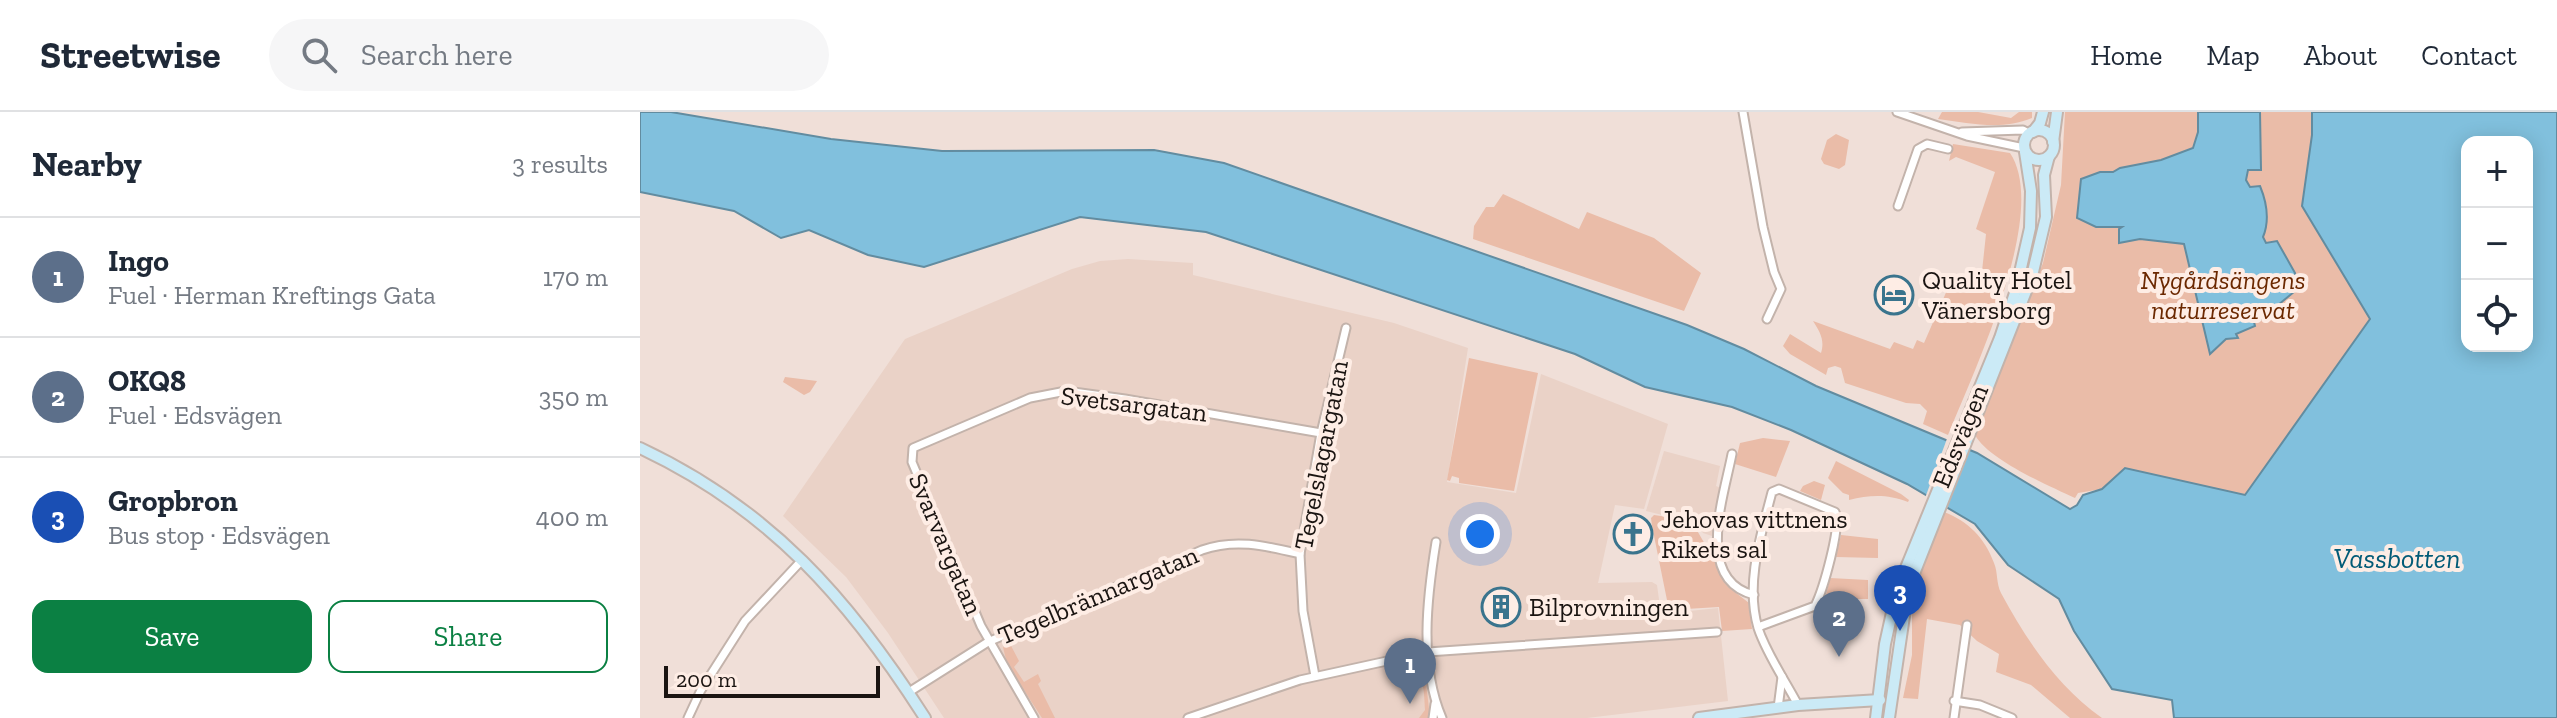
<!DOCTYPE html>
<meta charset="utf-8">
<style>
body{margin:0;font-family:"Zilla Slab",serif;background:#f6f6f7;color:#1f2937}
.controls{position:absolute;right:24px;top:24px;display:grid;overflow:hidden;border-radius:16px;box-shadow:0 4px 20px #0003}
.controls button{width:72px;height:72px;display:grid;place-items:center;padding:0;border:0;border-bottom:2px solid #e0e1e3;background:#fff;color:#1f2937;font:40px sans-serif}
.scale{position:absolute;left:24px;bottom:20px;width:216px;box-sizing:border-box;padding-left:8px;border:4px solid #1a1411;border-top:0;font-size:22px;line-height:28px;white-space:nowrap;color:#1a1411;-webkit-text-stroke:6px #feede5;paint-order:stroke}
.you{position:absolute;left:840px;top:422px;width:28px;height:28px;margin:-20px;border:6px solid #fff;border-radius:50%;background:#1a73e8;box-shadow:0 0 0 12px #1a73e833}
.badge{display:grid;place-items:center;width:52px;height:52px;border-radius:50%;background:#0b8043;color:#fff;font-size:26px;font-weight:700}
.pin{position:absolute;translate:-50% -66px;filter:drop-shadow(0 2px 4px #0008)}
.pin::after{content:'';position:absolute;top:42px;width:28px;height:24px;background:inherit;clip-path:polygon(0 0,100% 0,50% 100%)}
.list{margin:0;padding:0;list-style:none}
h2{display:flex;justify-content:space-between;align-items:center;height:104px;margin:0;padding:0 32px;font-size:34px}
h2 small{font-size:26px;font-weight:400;color:#747a83}
.list li{display:grid;grid-template-columns:52px 1fr auto;gap:24px;align-items:center;box-sizing:border-box;height:120px;padding:0 32px;border-top:2px solid #e0e1e3}
.list b{display:block;font-size:30px;white-space:nowrap}
.list p{margin:0;font-size:26px;white-space:nowrap;color:#747a83}
.list em{font-size:26px;font-style:normal;color:#747a83}
.actions{display:flex;gap:16px;padding:24px 32px}
.actions a{flex:1;padding:18px 0;border:2px solid #0b8043;border-radius:16px;text-align:center;font-size:28px;color:#0b8043}
.actions .main{background:#0b8043;color:#fff}
.icon{flex:none;width:44px;height:44px;fill:none;stroke:currentColor;stroke-width:2;stroke-linecap:round;stroke-linejoin:round}
.map{position:relative;flex:none;width:1917px;height:606px;overflow:hidden}
header{display:flex;align-items:center;gap:48px;box-sizing:border-box;height:112px;padding:0 40px;background:#fff;border-bottom:2px solid #e0e1e3}
header strong{font-size:38px}
nav{display:flex;gap:44px;margin-inline-start:auto;font-size:28px}
.search{width:560px;height:72px;background:#f6f6f7;display:flex;align-items:center;gap:20px;box-sizing:border-box;padding:0 28px;border-radius:44px;color:#747a83;font-size:30px}
main{display:flex}
aside{flex:1;background:#fff}
.map>svg:first-child{display:block}
.built{fill:#ead2c7}
.green{fill:#eabca8}
.water{fill:#81c0dd;stroke:#628ca0;stroke-width:2;fill-rule:evenodd}
.pier{fill:#f0dfd8}
.lines{fill:none;stroke-linecap:round;stroke-linejoin:round}
.street-casing{stroke:#c3b3ab;stroke-width:11}
.secondary-casing{stroke:#c3b3ab;stroke-width:14}
.street{stroke:#fff;stroke-width:7}
.secondary{stroke:#cbeaf6;stroke-width:10}
.labels{text-anchor:middle;stroke-width:8;stroke-linejoin:round;paint-order:stroke}
.poi-label{font-size:26px;fill:#1a1411;stroke:#feede5;text-anchor:start}
.park-label{font-size:26px;font-style:italic;fill:#6b2800;stroke:#feede5}
.street-label{font-size:26px;fill:#1a1411;stroke:#feede5}
.water-label{font-size:28px;font-style:italic;fill:#025b77;stroke:#feede5}
</style>
<header>
<strong>Streetwise</strong>
<div class="search"><svg class="icon" aria-label="search" viewBox="0 0 24 24"><circle cx="10" cy="10" r="6"/><path d="M15 15l6 6"/></svg>Search here</div>
<nav><a>Home</a><a>Map</a><a>About</a><a>Contact</a></nav>
</header>
<main>
<aside>
<h2>Nearby<small>3 results</small></h2>
<ul class="list">
<li><span class="badge" style="background:#5c6f8a">1</span><div><b>Ingo</b><p>Fuel · Herman Kreftings Gata</p></div><em>170 m</em></li>
<li><span class="badge" style="background:#5c6f8a">2</span><div><b>OKQ8</b><p>Fuel · Edsvägen</p></div><em>350 m</em></li>
<li><span class="badge" style="background:#1a4fb4">3</span><div><b>Gropbron</b><p>Bus stop · Edsvägen</p></div><em>400 m</em></li>
</ul>
<div class="actions"><a class="main">Save</a><a>Share</a></div>
</aside>
<div class="map">
<svg width="1917" height="606" viewBox="0 0 1917 606">
<rect width="100%" height="100%" fill="#f0dfd8"/>
<g class="built">
<polygon points="488,147 553,151 553,163 754,211 828,236 807,370 876,381 901,262 1028,312 1004,397 975,393 958,471 1012,470 1017,473 1021,502 1078,496 1088,589 947,606 809,606 786,601 782,606 304,606 248,521 206,465 143,404 265,227 432,157 460,149"/>
<polygon points="1024,339 1080,354 1076,374 1081,376 1072,424 1063,421 1055,411 1006,399"/>
</g>
<g class="green">
<path d="M1302 0H1338L1371 6 1379 0H1392V6C1361 19 1330 11 1298 7Z"/>
<path d="M1425 0H1726L1811 172 1635 430 1472 370 1462 377 1438 381 1435 386C1407 373 1349 348 1335 323L1403 151 1421 73Z"/>
<polygon points="1196,22 1209,28 1205,53 1199,57 1184,52 1181,47 1187,28"/>
<path d="M1313 32 1370 41C1410 100 1333 261 1308 323L1283 312 1287 299 1280 292 1266 291 1205 271 1201 256 1195 254 1188 256 1186 263 1150 242 1143 234 1150 222 1181 241C1185 228 1180 220 1173 209L1250 237 1254 230 1273 237 1277 228 1284 231 1311 169 1340 178 1346 122 1336 117 1355 60 1316 45 1309 49Z"/>
<polygon points="863,82 939,117 947,100 1014,126 1061,161 1044,199 833,127 834,114 846,95 854,95"/>
<polygon points="829,246 898,261 874,379 819,371 819,366 812,364 810,369 807,368"/>
<polygon points="145,265 177,269 170,280 164,283 143,270"/>
<polygon points="1123,326 1150,329 1136,365 1095,352 1100,331"/>
<path d="M1196 349 1261 382 1269 388 1268 390C1247 382 1230 383 1209 388V383L1203 381 1188 366Z"/>
<polygon points="1174,369 1185,373 1181,388 1160,379 1163,374"/>
<path d="M1304 400C1328 409 1345 426 1354 451 1358 460 1356 471 1361 481 1387 529 1417 574 1462 606H1430L1391 573 1356 560 1359 542 1337 529 1320 513 1287 507 1278 587 1263 586 1272 543V500L1278 466Z"/>
<polygon points="1014,403 1041,407 1055,415 1091,477 1109,491 1112,517 1082,519 1079,495 1029,498 1012,414 1011,406"/>
<polygon points="1201,423 1238,427 1238,446 1196,445"/>
<polygon points="1190,466 1228,468 1228,487 1185,487"/>
<polygon points="369,530 379,549 374,555 384,570 398,562 401,569 398,572 415,606 402,606 367,552 363,535"/>
<path d="M772 551 785 561 790 606H779L785 598C784 581 785 566 771 555L750 557Z"/>
</g>
<g class="water">
<path d="M0 0H31L191 27 302 39 514 38 584 51 1047 213 1104 237 1176 274 1337 341 1430 397 1437 393 1443 383 1462 377 1485 356 1605 383 1730 207 1662 94 1672 23V0H1917V606H1534L1532 588 1472 577 1434 519 1419 487 1368 453 1335 412 1267 372 1151 318 1092 295 1005 275 935 242 566 120 440 105 284 155 228 143 169 118 141 126 94 99 0 80ZM1827 30H1887V234H1827Z"/>
<path d="M1558 0H1620L1621 58H1608L1606 68 1610 75 1620 74C1627 91 1630 108 1623 125L1626 131 1637 129 1655 161V179L1620 208 1614 210 1615 214 1596 222 1598 226 1586 227 1570 242 1544 132 1500 127 1479 131V117L1482 115H1456L1437 106 1441 67 1460 60H1473L1480 56 1521 48 1553 36 1558 20Z"/>
</g>
<polygon class="pier" points="1308,324 1331,334 1306,398 1285,386"/>
<g class="lines">
<g class="street-casing">
<g id="street">
<polyline points="1103,0 1123,115 1134,160 1141,177 1127,207"/>
<polyline points="1257,0 1327,24 1384,36"/>
<polyline points="1322,20 1383,18 1390,22"/>
<polyline points="1258,94 1278,37 1287,32 1308,37"/>
<path d="M1092 342C1084 384 1054 468 1114 483"/>
<path d="M796 430C787 486 779 552 802 606"/>
<path d="M1118 515 1175 494C1183 478 1202 413 1195 400L1139 377 1132 380C1121 423 1105 471 1118 516 1127 543 1145 568 1158 593"/>
<polyline points="675,564 663,499 660,442 681,321 706,216"/>
<path d="M269 580 348 530 562 438C596 426 626 434 660 442"/>
<polyline points="1314,589 1340,593 1372,606"/>
<polyline points="1138,596 1142,565"/>
<polyline points="48,606 61,578 105,509 162,448"/>
<polyline points="394,606 341,514 272,350 273,336 390,286 426,279 485,287 681,321"/>
<polyline points="548,606 660,568 788,540 1077,520"/>
<polyline points="793,606 795,592"/>
<polyline points="1314,606 1327,513"/>
</g>
</g>
<g class="secondary-casing">
<g id="secondary">
<circle cx="1399" cy="33" r="15"/>
<polyline points="1393,20 1400,11 1403,0"/>
<polyline points="1413,30 1417,0"/>
<path d="M0 336C130 397 209 487 285 606"/>
<polyline points="1059,606 1158,593 1240,588"/>
<polyline points="1236,606 1245,532 1257,478 1360,226 1376,178 1390,116 1391,79 1385,40"/>
<polyline points="1249,606 1268,477 1392,164 1406,105 1404,63 1409,44"/>
</g>
</g>
<use href="#street" class="street"/>
<use href="#secondary" class="secondary"/>
</g>
<defs>
<g id="hotel-ring" transform="scale(2)"><circle r="9.5" fill="#feede5" stroke="#3a748d" stroke-width="1.5"/><path d="M-6-4.5h1.5V1H6V5H4.5V3h-9V5H-6ZM-4 0a1.8 1.8 0 1 1 3.6 0ZM.5 0V-2.5h3Q6-2.5 6 0Z" fill="#3a748d"/></g>
<g id="church-ring" transform="scale(2)"><circle r="9.5" fill="#feede5" stroke="#3a748d" stroke-width="1.5"/><path d="M-1.2-6h2.4v3.5h3.3v2.4h-3.3V6h-2.4V-.1h-3.3v-2.4h3.3Z" fill="#3a748d"/></g>
<g id="building-ring" transform="scale(2)"><circle r="9.5" fill="#feede5" stroke="#3a748d" stroke-width="1.5"/><path d="M-4-6H4V6H1V3H-1V6H-4ZM-2.5-4.3h1.7v1.8h-1.7ZM.8-4.3h1.7v1.8H.8ZM-2.5-1h1.7V.8h-1.7ZM.8-1h1.7V.8H.8Z" fill="#3a748d"/></g>
</defs>
<g fill-rule="evenodd">
<use href="#hotel-ring" x="1254" y="183"/>
<use href="#church-ring" x="993" y="422"/>
<use href="#building-ring" x="861" y="495"/>
</g>
<g class="labels">
<g class="poi-label">
<text x="1282" y="177">Quality Hotel<tspan x="1282" dy="30">Vänersborg</tspan></text>
<text x="1021" y="416">Jehovas vittnens<tspan x="1021" dy="30">Rikets sal</tspan></text>
<text x="889" y="504">Bilprovningen</text>
</g>
<g class="park-label">
<text x="1583" y="177">Nygårdsängens<tspan x="1583" dy="30">naturreservat</tspan></text>
</g>
<g class="street-label">
<text transform="translate(494 292) rotate(7)" y="9">Svetsargatan</text>
<text transform="translate(1320 324) rotate(-68)" y="9">Edsvägen</text>
<text transform="translate(681 343) rotate(-79)" y="9">Tegelslagargatan</text>
<text transform="translate(306 432) rotate(67)" y="9">Svarvargatan</text>
<text transform="translate(458 483) rotate(-23)" y="9">Tegelbrännargatan</text>
</g>
<g class="water-label">
<text x="1757" y="456">Vassbotten</text>
</g>
</g>
</svg>
<div class="controls">
<button>+</button>
<button>−</button>
<button><svg class="icon" aria-label="locate" viewBox="0 0 24 24"><circle cx="12" cy="12" r="6"/><path d="M12 2v4M12 18v4M2 12h4M18 12h4"/></svg></button>
</div>
<div class="scale">200 m</div>
<div class="you"></div>
<div class="pin badge" style="left:770px;top:592px;background:#5c6f8a">1</div>
<div class="pin badge" style="left:1199px;top:545px;background:#5c6f8a">2</div>
<div class="pin badge" style="left:1260px;top:519px;background:#1a4fb4">3</div>
</div>
</main>
